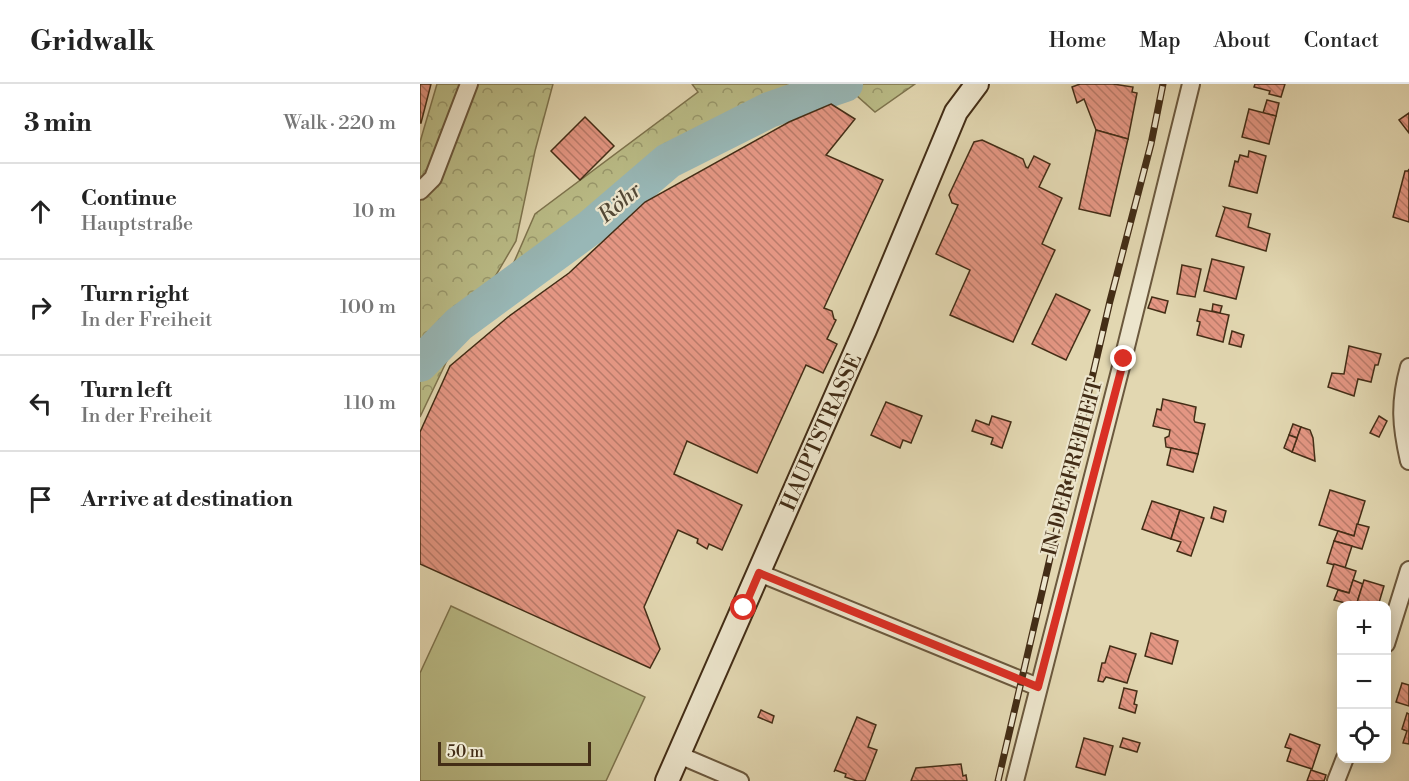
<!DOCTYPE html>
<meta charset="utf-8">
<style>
body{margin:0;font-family:"Libre Bodoni",serif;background:#f2f2f2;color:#222}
.controls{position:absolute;right:18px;bottom:18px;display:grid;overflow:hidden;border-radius:12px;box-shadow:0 3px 15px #0003}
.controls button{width:54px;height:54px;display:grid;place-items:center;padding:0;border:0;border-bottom:2px solid #e0e0e0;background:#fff;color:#222;font:30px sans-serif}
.scale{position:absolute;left:18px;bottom:15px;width:153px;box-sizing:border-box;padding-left:6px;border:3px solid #432d16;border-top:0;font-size:16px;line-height:21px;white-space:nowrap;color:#432d16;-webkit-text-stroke:4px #ece5cc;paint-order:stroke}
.stop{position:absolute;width:18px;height:18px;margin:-14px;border:4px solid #d93025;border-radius:50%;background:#fff}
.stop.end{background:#d93025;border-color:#fff;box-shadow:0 2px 6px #0008}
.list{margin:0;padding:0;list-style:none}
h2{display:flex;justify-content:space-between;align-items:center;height:78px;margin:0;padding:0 24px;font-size:26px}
h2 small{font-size:20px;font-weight:400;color:#767676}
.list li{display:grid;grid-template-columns:39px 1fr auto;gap:18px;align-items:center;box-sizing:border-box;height:96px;padding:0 24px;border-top:2px solid #e0e0e0}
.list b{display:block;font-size:22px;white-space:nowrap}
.list p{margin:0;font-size:20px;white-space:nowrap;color:#767676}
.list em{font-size:20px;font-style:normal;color:#767676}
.icon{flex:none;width:33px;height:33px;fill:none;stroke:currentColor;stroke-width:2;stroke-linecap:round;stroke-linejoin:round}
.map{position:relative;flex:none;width:989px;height:697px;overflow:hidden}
header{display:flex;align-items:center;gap:36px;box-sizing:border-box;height:84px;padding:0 30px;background:#fff;border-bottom:2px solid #e0e0e0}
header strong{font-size:28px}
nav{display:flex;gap:33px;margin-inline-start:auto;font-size:21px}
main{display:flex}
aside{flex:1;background:#fff}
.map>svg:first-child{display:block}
.forest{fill:url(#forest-crowns);stroke:#7e744e;stroke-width:1.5}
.pitch{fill:#babc87;stroke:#7e744e;stroke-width:1.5}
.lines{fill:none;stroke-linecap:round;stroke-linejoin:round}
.river{stroke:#98b7b6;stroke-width:36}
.building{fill:url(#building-back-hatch);stroke:#432d16;stroke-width:1.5}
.street-casing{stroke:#6b583d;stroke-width:20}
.secondary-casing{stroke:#432d16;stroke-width:26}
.street{stroke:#ece5cc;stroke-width:16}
.secondary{stroke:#ece5cc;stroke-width:22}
.rail-casing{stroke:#432d16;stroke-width:7}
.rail{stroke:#ece5cc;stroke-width:4.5;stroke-dasharray:14;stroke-linecap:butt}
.route{stroke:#d93025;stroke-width:8}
.labels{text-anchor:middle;stroke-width:4.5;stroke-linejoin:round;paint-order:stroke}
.street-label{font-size:21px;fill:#432d16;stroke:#ece5cc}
.water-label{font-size:22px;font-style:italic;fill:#544936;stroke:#ece5cc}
</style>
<header>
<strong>Gridwalk</strong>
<nav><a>Home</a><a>Map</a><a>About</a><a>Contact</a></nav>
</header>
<main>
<aside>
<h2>3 min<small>Walk · 220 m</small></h2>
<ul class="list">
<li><svg class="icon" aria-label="ahead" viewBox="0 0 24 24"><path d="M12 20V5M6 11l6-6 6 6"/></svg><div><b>Continue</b><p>Hauptstraße</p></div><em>10 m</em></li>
<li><svg class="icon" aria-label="right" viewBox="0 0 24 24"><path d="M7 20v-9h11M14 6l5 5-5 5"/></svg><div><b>Turn right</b><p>In der Freiheit</p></div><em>100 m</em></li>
<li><svg class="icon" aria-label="left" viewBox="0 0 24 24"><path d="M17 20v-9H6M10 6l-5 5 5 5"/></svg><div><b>Turn left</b><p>In der Freiheit</p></div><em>110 m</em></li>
<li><svg class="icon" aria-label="arrive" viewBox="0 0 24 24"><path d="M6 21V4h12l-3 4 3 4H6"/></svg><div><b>Arrive at destination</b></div></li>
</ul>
</aside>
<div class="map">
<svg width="989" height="697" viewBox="0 0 989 697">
<defs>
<pattern id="forest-crowns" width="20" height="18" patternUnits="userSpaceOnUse" patternTransform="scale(1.5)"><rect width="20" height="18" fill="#babc87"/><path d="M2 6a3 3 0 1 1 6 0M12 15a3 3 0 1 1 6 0" fill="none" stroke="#99996d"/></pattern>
<pattern id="building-back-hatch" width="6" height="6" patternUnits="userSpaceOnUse" patternTransform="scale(1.5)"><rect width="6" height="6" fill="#e49683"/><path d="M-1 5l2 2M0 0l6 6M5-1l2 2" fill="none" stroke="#ba7b6a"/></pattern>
</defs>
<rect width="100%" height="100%" fill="#e2d7b1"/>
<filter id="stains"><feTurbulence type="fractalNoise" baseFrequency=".00333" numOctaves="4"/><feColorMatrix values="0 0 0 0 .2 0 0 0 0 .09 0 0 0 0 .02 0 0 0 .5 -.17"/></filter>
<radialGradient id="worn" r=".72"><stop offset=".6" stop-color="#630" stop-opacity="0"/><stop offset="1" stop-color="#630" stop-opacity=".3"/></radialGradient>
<g class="forest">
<polygon points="17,0 133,0 115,67 96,157 32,266 0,333 0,58"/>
<polygon points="272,0 495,0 455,28 428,4 236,98 74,224 115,130 278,8"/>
</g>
<polygon class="pitch" points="31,522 225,613 186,697 0,697 0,589"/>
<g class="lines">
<polyline class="river" points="0,280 39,240 171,143 248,77 349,26 425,0"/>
</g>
<g class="building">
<polygon points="0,0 11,0 1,39 0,39"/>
<polygon points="660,0 693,0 713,3 712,8 717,9 708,55 676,46 664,15 657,19 652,3"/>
<polygon points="835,0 865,0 861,13 849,10 850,7 834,3"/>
<polygon points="847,16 859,19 856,32 843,29"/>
<polygon points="411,20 435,35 406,71 463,96 404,224 412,227 414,235 416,236 407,255 417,260 403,289 386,281 337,389 267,357 254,390 322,421 302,466 289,460 287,465 277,459 278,455 258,446 224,523 240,565 230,584 0,480 0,348 30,282 88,233 149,189 225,118 369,38"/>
<polygon points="829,25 856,32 849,60 822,53"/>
<polygon points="989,29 989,49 979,36"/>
<polygon points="165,33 194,62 160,96 131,67"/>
<polygon points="676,46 708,55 690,132 659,125"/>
<polygon points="562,56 603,75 606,83 608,84 614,72 630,80 619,103 642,114 622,160 635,166 593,258 530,231 550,186 516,170 538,121 532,119 529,111 554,58"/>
<polygon points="829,67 846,72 837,109 809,102 815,77 818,78 820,71 828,73"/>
<polygon points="989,85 989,138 973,133 985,87 988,87"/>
<polygon points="804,123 831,130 828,143 850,150 846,167 796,152 805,124"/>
<polygon points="792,175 824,183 816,215 784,207"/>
<polygon points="762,181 781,185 775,213 757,210"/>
<polygon points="636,210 670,226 646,276 612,260"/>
<polygon points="732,213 748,217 745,229 728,224"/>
<polygon points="793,220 802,222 800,229 792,227"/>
<polygon points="780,225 809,231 803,258 777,251 780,238 777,237"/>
<polygon points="812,247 824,251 821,263 809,260"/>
<polygon points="929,262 961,270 958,281 955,281 951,298 938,295 934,312 908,303 912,289 924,290"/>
<polygon points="743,315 776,323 774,336 775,338 785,340 778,370 746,363 745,354 749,352 750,346 733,342 737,325 741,326"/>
<polygon points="466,318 502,332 491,359 483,356 480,364 451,351"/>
<polygon points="572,332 591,338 582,364 571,360 573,354 552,347 556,336 569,341"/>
<polygon points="959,332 967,337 959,353 950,349"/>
<polygon points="873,340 881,343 877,354 869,351"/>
<polygon points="881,343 890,346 893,354 895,377 872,368"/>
<polygon points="869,351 877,354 872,368 864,364"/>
<polygon points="751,364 778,370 773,388 747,381"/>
<polygon points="910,406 945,417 934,452 899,441"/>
<polygon points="732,417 760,426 751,455 722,445"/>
<polygon points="794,423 806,427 803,438 791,434"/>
<polygon points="760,426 784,434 771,472 757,467 761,458 751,455"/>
<polygon points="937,440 949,443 942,465 914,457 918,447 934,452"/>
<polygon points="914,457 932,462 925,484 907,479"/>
<polygon points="914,480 936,487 929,509 907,502"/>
<polygon points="933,496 943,500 936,522 914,516 918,506 929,509"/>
<polygon points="944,496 964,502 958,522 936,522"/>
<polygon points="731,549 758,557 752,580 725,572"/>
<polygon points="690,562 716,570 707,599 686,593 683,598 678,597 682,579 685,579"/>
<polygon points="982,599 989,601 989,622 976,618"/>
<polygon points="704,604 717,607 714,620 717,621 715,629 699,624"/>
<polygon points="341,626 354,632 352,639 338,633"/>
<polygon points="987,629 989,630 989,660 983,659 987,647 982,645"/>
<polygon points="437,633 456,641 448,663 457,666 445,697 437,697 425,693 426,690 415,686 414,688"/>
<polygon points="870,650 900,661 892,685 867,677 871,665 865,663"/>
<polygon points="664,654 693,662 685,691 656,683"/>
<polygon points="703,654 720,659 717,668 700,663"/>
<polygon points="541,680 543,692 546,691 547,697 491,697 496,684"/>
<polygon points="891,686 906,691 904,697 887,697"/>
</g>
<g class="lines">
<g class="street-casing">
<g id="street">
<polyline points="0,107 13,94 49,0"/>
<path d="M989 283C979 319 981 342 989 377"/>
<polyline points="339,489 618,603"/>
<polyline points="966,560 989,486"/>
<polyline points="259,671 320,697"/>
<polyline points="595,697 703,275 771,0"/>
<polyline points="916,697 925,674"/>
</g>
</g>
<g class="secondary-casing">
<polyline id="secondary" points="247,697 445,246 536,28 557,0"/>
</g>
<use href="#street" class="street"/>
<use href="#secondary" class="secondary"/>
<g class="rail-casing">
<polyline id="rail" points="578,697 690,217 731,60 743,0"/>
</g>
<use href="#rail" class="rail"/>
</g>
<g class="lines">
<polyline class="route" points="324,524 339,489 618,603 704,275"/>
</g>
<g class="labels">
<g class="street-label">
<text transform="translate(401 348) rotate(-66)" y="7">HAUPTSTRASSE</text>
<text transform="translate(652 383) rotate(-75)" y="7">IN DER FREIHEIT</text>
</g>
<g class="water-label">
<text transform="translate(199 118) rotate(-40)" y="8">Röhr</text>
</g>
</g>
<rect width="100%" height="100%" filter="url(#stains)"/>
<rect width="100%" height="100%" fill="url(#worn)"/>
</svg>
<div class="controls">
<button>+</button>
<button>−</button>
<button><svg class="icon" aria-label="locate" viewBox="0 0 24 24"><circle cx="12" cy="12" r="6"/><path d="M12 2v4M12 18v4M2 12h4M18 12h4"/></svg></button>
</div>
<div class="scale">50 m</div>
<div class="stop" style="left:324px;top:524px"></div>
<div class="stop end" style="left:704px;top:275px"></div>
</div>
</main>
